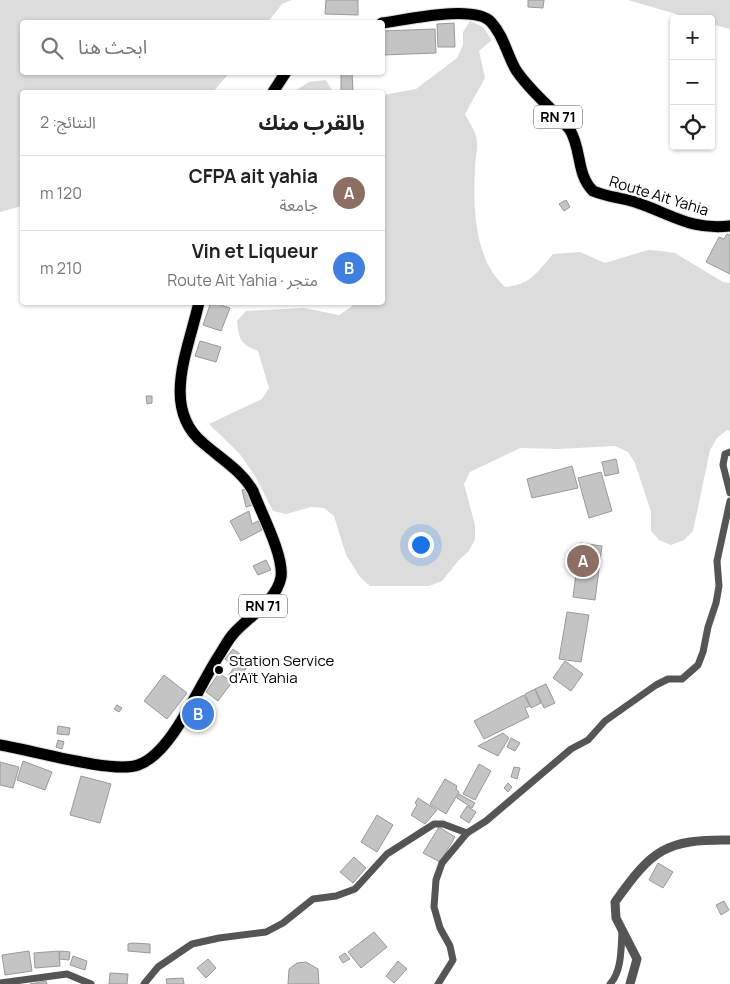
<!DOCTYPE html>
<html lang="ar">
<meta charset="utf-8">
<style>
body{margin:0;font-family:Manrope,"Noto Sans Arabic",sans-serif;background:#f2f2f2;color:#222;direction:rtl}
.controls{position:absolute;right:15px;top:15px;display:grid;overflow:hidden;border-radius:5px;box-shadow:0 1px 4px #0004}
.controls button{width:45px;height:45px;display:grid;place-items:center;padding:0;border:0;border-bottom:1px solid #e0e0e0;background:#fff;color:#222;font:25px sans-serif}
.you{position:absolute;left:420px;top:544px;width:18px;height:18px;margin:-12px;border:4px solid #fff;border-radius:50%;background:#1a73e8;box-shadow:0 0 0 8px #1a73e833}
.badge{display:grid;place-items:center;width:32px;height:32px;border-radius:50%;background:#db2777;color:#fff;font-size:16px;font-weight:700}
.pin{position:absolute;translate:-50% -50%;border:2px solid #fff;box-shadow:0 1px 5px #0006}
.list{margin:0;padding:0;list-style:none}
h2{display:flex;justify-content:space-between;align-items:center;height:65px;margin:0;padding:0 20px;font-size:21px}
h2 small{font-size:16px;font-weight:400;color:#767676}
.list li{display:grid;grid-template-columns:32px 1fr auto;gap:15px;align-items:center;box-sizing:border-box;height:75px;padding:0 20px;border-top:1px solid #e0e0e0}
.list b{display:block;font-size:19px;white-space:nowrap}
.list p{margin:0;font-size:16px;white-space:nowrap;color:#767676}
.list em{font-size:16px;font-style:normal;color:#767676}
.icon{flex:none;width:28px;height:28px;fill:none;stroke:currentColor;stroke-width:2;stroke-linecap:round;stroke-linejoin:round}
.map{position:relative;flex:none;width:730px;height:984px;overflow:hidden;direction:ltr}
.search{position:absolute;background:#fff;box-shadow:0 1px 4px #0004;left:20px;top:20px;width:365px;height:55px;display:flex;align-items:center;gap:12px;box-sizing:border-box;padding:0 18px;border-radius:5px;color:#767676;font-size:19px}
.panel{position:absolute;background:#fff;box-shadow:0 1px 4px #0004;left:20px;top:90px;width:365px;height:215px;border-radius:5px;direction:rtl}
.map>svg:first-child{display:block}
.green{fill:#dcdcdc}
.building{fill:#c4c4c4;stroke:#999}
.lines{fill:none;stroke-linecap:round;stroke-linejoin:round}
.primary-casing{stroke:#dbdbdb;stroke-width:13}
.minor{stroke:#555;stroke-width:7}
.tertiary{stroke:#555;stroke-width:9}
.primary{stroke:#000;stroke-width:11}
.poi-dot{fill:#000;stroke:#fff;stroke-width:2}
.labels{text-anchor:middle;stroke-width:4.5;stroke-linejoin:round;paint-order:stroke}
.shield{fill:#fff;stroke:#4c4c4c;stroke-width:1}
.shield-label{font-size:14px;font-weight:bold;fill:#000}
.street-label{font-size:15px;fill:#000;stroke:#fff}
.poi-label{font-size:15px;fill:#000;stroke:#fff;text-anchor:start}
</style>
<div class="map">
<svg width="730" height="984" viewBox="0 0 730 984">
<rect width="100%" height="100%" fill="#fff"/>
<g class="green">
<polygon points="0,0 292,0 282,4 268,22 22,22 22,72 229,73 213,92 22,92 22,206 0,212"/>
<polygon points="628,0 730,0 730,29 711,24 711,19 693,19"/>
<path d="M470 21 483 27 492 40 479 51 485 78 465 114C469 122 477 133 477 142 478 150 475 160 475 168 473 208 474 259 505 287 531 285 537 272 553 254L580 252 605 263 648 250 661 251 675 253 723 282 730 283V431L727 430 717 438 710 450 693 531 684 540 671 545 659 540 651 531V512L635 463 628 452 615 446 559 449 520 448 470 472 464 484 475 525V539L469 551 459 560 442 581 429 586H370L360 577 346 555 334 516 324 508 311 507 286 514 273 511 255 476 239 453 209 424 262 399 269 388 258 351C240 344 239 339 237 321L246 311 304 308 339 315 351 307 353 303 382 302 383 95 416 89 457 58 463 45V32Z"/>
<polygon points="326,80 333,92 293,92 309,82"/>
</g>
<g class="building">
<polygon points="326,0 358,0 358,15 325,14"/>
<polygon points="528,0 544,0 543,8 528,7"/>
<polygon points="454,23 455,47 438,47 437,24"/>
<polygon points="435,29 436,53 382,55 382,31"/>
<polygon points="341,72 352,72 353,92 341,92"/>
<polygon points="566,200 570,207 564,211 559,204"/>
<polygon points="727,234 730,235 730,274 706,262 719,237 724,239"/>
<polygon points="211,302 230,308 221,331 203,325"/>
<polygon points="200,341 221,347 216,362 195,356"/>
<polygon points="146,396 152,396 152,403 147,404"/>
<polygon points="616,459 619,473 605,476 602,462"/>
<polygon points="572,466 578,488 532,498 527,479"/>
<polygon points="601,472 612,511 589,518 578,478"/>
<polygon points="249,488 253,505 246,507 242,490"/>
<polygon points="249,511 252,524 258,521 262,530 241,541 230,521"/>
<polygon points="580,543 602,546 595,600 573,597"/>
<polygon points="266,560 271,570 258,575 253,566"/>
<polygon points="567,612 589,615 581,662 559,659"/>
<polygon points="233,649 251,662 236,682 228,676 235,666 225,659"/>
<polygon points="565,661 583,674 571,691 553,678"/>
<polygon points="219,673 232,682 218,701 206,692"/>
<polygon points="164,675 187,693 167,719 144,701"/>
<polygon points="546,684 555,703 544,708 535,689"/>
<polygon points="535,689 541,703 531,708 525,694"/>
<polygon points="524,695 530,706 525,708 529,717 484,739 474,721"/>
<polygon points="117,705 122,708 119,712 114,709"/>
<polygon points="58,726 70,728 69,735 57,734"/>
<polygon points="503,733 509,738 498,756 478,746"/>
<polygon points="511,738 520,743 515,751 507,747"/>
<polygon points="58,740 64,742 62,749 56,747"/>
<polygon points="23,761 52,772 45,790 17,780"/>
<polygon points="0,762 19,767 13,788 0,785"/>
<polygon points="479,764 491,771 475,800 463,794"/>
<polygon points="514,767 520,768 517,779 511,777"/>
<polygon points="81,776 111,784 100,823 70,815"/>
<polygon points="445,779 457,786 456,789 459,792 446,814 430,804"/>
<polygon points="508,783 512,787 508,792 504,788"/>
<polygon points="459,794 475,803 472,808 457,798"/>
<polygon points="418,798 437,810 425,824 411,815 417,805 415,803"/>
<polygon points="467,806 476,812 469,823 460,817"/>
<polygon points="377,815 393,825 377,852 361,842"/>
<polygon points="439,827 455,837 440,862 423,853"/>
<polygon points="354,857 366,868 353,883 340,872"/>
<polygon points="658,863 673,872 663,888 649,880"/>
<polygon points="724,901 729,910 721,915 716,905"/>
<polygon points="374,932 387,947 361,968 348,952"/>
<polygon points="132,943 150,944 150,953 128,951 128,944"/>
<polygon points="29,951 32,971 5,975 2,955"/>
<polygon points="59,951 60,966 35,968 34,953"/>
<polygon points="60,951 70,952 69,960 59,959"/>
<polygon points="345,953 350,959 343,963 339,957"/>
<polygon points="73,956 87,961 85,970 70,965"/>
<polygon points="208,959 216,968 206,978 197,968"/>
<polygon points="398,961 407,969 394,983 386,976"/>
<polygon points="306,962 318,969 319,984 288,984 289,969 297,963"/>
<polygon points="110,973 128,974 127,984 109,984"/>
<polygon points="183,978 184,984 167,984 166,979"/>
<polygon points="46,981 47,984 30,984"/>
</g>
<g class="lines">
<g class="primary-casing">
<g id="primary">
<path d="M382 23C406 20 474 4 491 22 504 36 507 55 516 70 531 93 553 108 570 130 582 150 576 174 593 191 607 197 623 198 638 203 673 215 690 230 730 226"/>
<polyline points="273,92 286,72"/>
<path d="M0 745C31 750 113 774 138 765 172 754 200 683 220 654 225 646 229 638 235 632 250 616 277 600 281 577 284 555 261 513 253 491 242 471 220 458 203 443 160 407 189 349 199 302"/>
</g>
</g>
<g class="minor">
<polyline points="730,452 725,454 723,465 730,493"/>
<polyline points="0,983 67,974 91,984"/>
<polyline points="144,984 158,967 192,944 219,938 266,932 283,923 313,899 336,896 355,889 387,854 434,824 443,824 467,833"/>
<polyline points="438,984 453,960 450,946 440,928 434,907 436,880 442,863 467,833 486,821 571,749 588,740 605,721 656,685 668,679 682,679 698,665 703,652 708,627 716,603 719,586 717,561 730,501"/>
<path d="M610 984C622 971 621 948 622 931"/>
</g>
<path class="tertiary" d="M630 984 637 959 616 918 615 902C652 850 665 839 730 840"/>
<use href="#primary" class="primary"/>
</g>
<circle class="poi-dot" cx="219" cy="670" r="5"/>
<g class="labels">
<g class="shield">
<rect x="534" y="105.5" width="48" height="23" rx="4"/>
<rect x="239" y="594.5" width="48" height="23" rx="4"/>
</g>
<g class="shield-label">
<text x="558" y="122">RN 71</text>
<text x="263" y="611">RN 71</text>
</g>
<g class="street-label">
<text transform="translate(659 196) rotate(17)" y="5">Route Ait Yahia</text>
</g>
<g class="poi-label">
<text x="229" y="666">Station Service<tspan x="229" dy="17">d'Aït Yahia</tspan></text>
</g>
</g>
</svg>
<div class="controls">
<button>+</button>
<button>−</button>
<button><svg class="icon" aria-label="locate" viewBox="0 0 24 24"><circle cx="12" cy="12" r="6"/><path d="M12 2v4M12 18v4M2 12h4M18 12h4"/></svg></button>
</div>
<div class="you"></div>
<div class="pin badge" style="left:583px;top:561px;background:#8d6e63">A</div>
<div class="pin badge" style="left:198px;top:714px;background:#3f7fe0">B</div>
<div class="search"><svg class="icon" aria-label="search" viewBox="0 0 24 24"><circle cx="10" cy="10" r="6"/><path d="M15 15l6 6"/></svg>ابحث هنا</div>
<section class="panel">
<h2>بالقرب منك<small>النتائج: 2</small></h2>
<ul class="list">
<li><span class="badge" style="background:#8d6e63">A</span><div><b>CFPA ait yahia</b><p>جامعة</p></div><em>120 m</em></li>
<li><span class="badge" style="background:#3f7fe0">B</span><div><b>Vin et Liqueur</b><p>متجر · Route Ait Yahia</p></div><em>210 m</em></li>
</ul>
</section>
</div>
